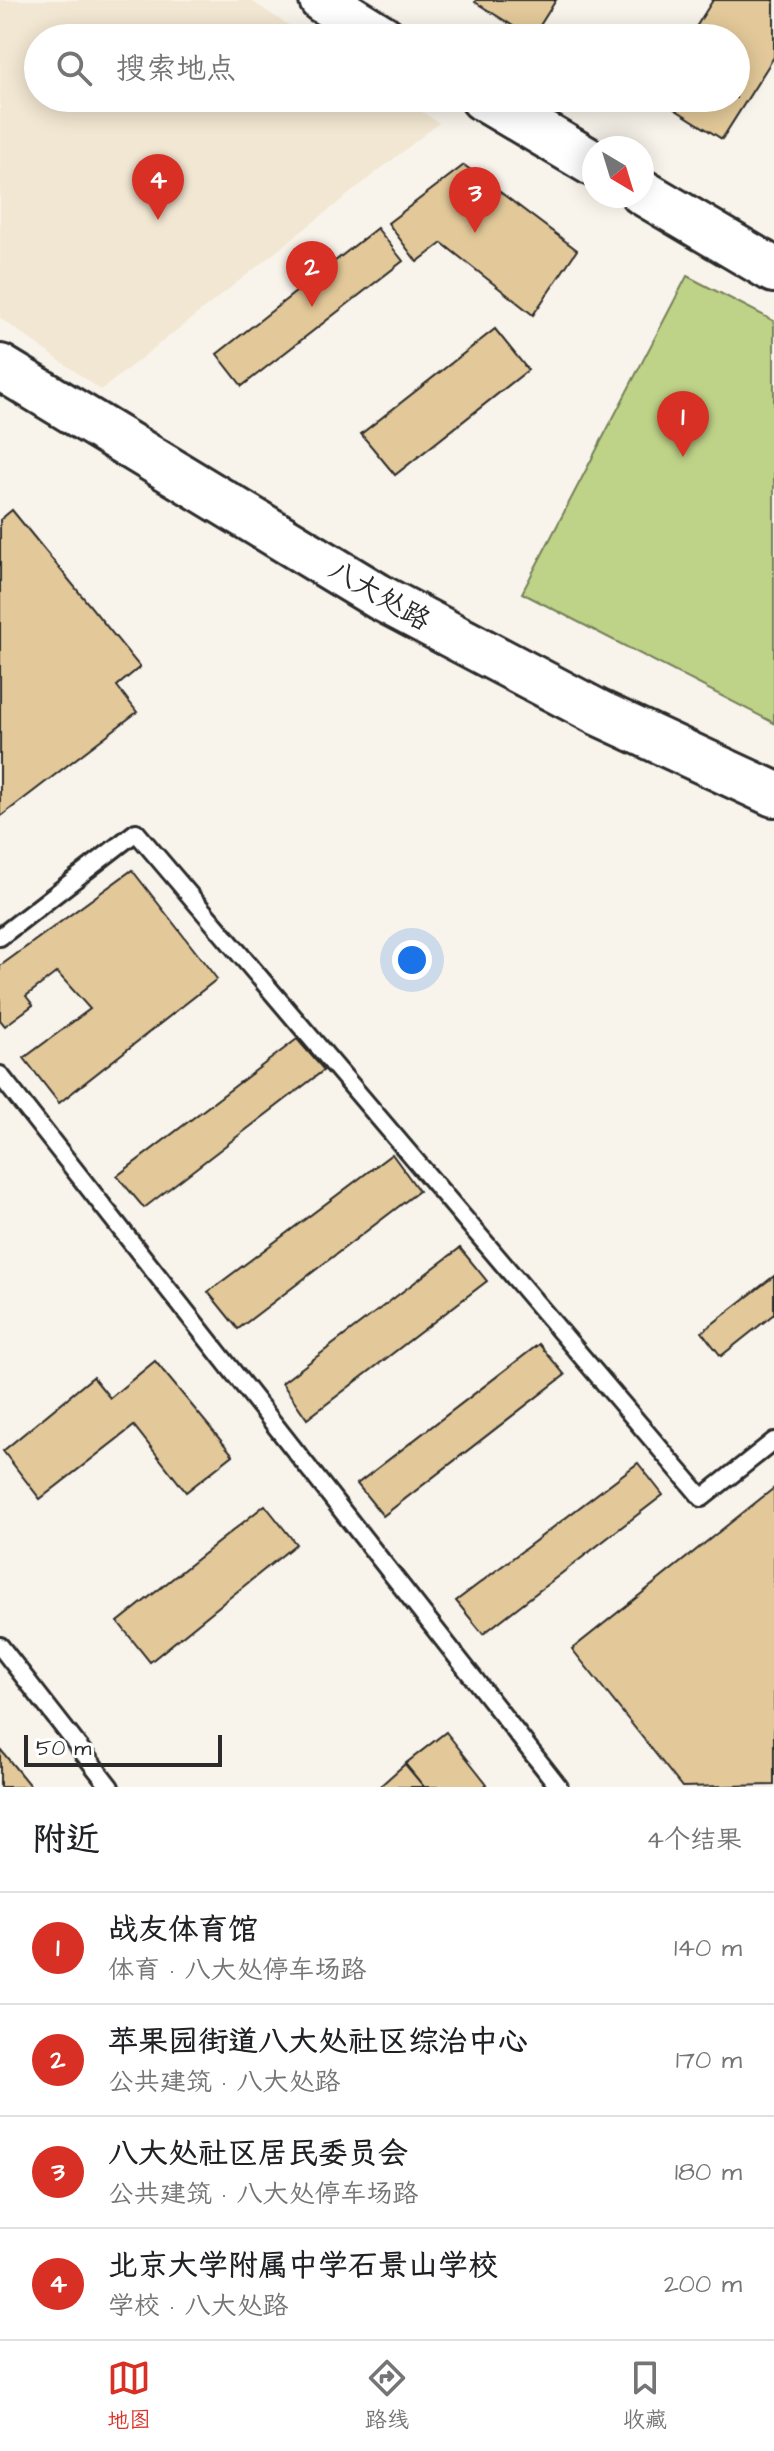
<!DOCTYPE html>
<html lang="zh">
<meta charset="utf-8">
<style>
body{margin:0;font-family:"Architects Daughter","LXGW WenKai TC",sans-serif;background:#f2f2f2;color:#202124}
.compass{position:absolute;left:582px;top:136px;width:72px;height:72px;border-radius:50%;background:#fff;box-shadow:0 4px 20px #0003;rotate:142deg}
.scale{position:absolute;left:24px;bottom:20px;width:198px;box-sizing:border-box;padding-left:8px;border:4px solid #2b2b2b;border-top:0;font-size:22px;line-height:28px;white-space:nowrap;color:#2b2b2b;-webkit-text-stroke:6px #fff;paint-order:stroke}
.you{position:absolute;left:412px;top:960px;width:28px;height:28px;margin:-20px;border:6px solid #fff;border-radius:50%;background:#1a73e8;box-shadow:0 0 0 12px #1a73e833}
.badge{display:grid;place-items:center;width:52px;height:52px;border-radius:50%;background:#d93025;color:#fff;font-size:26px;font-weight:700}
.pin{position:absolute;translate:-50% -66px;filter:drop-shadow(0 2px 4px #0008)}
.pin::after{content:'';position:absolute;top:42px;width:28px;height:24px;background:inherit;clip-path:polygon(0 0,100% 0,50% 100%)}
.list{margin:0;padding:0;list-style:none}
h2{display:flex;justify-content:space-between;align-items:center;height:104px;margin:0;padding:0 32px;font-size:34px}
h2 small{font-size:26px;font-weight:400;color:#757577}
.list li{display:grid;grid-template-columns:52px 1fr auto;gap:24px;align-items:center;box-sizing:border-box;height:112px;padding:0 32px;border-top:2px solid #e0e0e0}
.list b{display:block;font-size:30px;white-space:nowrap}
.list p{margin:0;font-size:26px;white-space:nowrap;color:#757577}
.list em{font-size:26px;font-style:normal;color:#757577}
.icon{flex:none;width:44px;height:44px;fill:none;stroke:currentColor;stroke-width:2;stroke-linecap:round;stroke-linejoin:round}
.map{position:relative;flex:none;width:774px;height:1787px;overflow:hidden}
.search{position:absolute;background:#fff;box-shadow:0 4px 20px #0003;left:24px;right:24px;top:24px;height:88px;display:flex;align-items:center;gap:20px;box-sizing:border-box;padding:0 28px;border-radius:44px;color:#757577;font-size:30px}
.sheet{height:552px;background:#fff}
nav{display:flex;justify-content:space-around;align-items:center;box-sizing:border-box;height:112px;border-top:2px solid #e0e0e0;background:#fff;font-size:22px;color:#757577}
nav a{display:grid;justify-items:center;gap:4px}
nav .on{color:#d93025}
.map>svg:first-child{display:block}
.built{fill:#f2e7d2}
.green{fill:#bed388;stroke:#747f5a;stroke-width:2}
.building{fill:#e3c999;stroke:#2b2b2b;stroke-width:2}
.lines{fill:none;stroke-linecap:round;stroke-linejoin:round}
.lane-casing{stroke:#2b2b2b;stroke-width:22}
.secondary-casing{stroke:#2b2b2b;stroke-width:50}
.lane{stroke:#fff;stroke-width:16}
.secondary{stroke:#fff;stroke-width:44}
.labels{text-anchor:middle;stroke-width:6;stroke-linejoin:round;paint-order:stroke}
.street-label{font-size:28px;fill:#2b2b2b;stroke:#fff}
</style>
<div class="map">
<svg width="774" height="1787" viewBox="0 0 774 1787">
<rect width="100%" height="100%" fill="#f9f4eb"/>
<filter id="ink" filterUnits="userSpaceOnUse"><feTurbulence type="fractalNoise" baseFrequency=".0125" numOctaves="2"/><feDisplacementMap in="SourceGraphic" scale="16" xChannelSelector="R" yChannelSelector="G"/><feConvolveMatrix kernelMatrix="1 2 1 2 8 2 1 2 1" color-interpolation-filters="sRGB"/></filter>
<g filter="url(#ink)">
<polygon class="built" points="0,0 250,0 308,38 38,38 38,98 401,98 439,123 101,390 0,318"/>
<polygon class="green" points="687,276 774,321 774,723 522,593"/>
<g class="building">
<polygon points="476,0 556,0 532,38 475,2"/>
<polygon points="713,0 774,0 774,57 722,139 657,98 736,98 736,38 689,38"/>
<polygon points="464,165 577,250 533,315 442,243 417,262 388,223"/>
<polygon points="377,228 403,261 242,386 217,354"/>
<polygon points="495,329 528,370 395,475 361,434"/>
<polygon points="12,510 140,667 117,686 137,712 0,817 0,520"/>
<polygon points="132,870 217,979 59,1103 24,1058 90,1009 57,972 26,996 33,1005 5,1026 0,1020 0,966"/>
<polygon points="297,1039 324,1070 144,1208 117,1176"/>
<polygon points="392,1154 419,1191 238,1329 208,1292"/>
<polygon points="460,1248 487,1281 307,1419 282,1383"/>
<polygon points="774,1276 774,1314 721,1356 702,1332"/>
<polygon points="539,1344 565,1375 383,1516 357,1484"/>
<polygon points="155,1361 233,1455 186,1492 134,1426 40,1499 3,1451 93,1377 110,1398"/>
<polygon points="638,1463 663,1495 483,1634 456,1601"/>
<polygon points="774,1488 774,1785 682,1787 572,1649"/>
<polygon points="265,1505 296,1544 150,1662 118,1622"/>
<polygon points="446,1732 487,1784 483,1787 424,1787 405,1764"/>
<polygon points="0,1749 31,1787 0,1787"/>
<polygon points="405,1764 424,1787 379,1787"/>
</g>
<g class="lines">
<g class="lane-casing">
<g id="lane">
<polyline points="0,937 136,832 702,1498 774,1441"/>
<polyline points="0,1075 559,1787"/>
<polyline points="0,1646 110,1787"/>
</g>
</g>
<g class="secondary-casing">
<g id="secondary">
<polyline points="322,0 383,38"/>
<polyline points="483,98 594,164"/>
<polyline points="642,192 774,270"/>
<polyline points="0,367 381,598 599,713 774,794"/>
</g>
</g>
<use href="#lane" class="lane"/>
<use href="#secondary" class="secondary"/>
</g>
</g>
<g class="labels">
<g class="street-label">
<text transform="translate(380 594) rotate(30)" y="10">八大处路</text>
</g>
</g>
</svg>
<svg class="compass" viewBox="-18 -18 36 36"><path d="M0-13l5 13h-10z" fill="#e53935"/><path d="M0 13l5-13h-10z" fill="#757577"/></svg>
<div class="scale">50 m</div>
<div class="you"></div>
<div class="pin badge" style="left:683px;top:457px">1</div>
<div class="pin badge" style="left:312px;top:307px">2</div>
<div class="pin badge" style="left:475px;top:233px">3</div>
<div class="pin badge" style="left:158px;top:220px">4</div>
<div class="search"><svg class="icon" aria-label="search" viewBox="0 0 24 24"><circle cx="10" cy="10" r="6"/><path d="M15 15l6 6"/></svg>搜索地点</div>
</div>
<section class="sheet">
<h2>附近<small>4个结果</small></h2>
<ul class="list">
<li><span class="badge">1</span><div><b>战友体育馆</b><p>体育 · 八大处停车场路</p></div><em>140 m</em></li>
<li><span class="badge">2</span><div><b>苹果园街道八大处社区综治中心</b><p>公共建筑 · 八大处路</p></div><em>170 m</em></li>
<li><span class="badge">3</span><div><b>八大处社区居民委员会</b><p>公共建筑 · 八大处停车场路</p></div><em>180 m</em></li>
<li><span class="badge">4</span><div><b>北京大学附属中学石景山学校</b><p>学校 · 八大处路</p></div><em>200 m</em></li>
</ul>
</section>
<nav>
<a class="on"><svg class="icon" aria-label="map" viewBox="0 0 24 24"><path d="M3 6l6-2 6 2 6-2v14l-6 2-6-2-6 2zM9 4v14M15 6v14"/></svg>地图</a>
<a><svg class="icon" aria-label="directions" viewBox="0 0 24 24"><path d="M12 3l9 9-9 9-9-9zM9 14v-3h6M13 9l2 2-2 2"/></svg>路线</a>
<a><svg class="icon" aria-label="saved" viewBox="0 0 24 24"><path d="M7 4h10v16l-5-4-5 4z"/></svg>收藏</a>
</nav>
